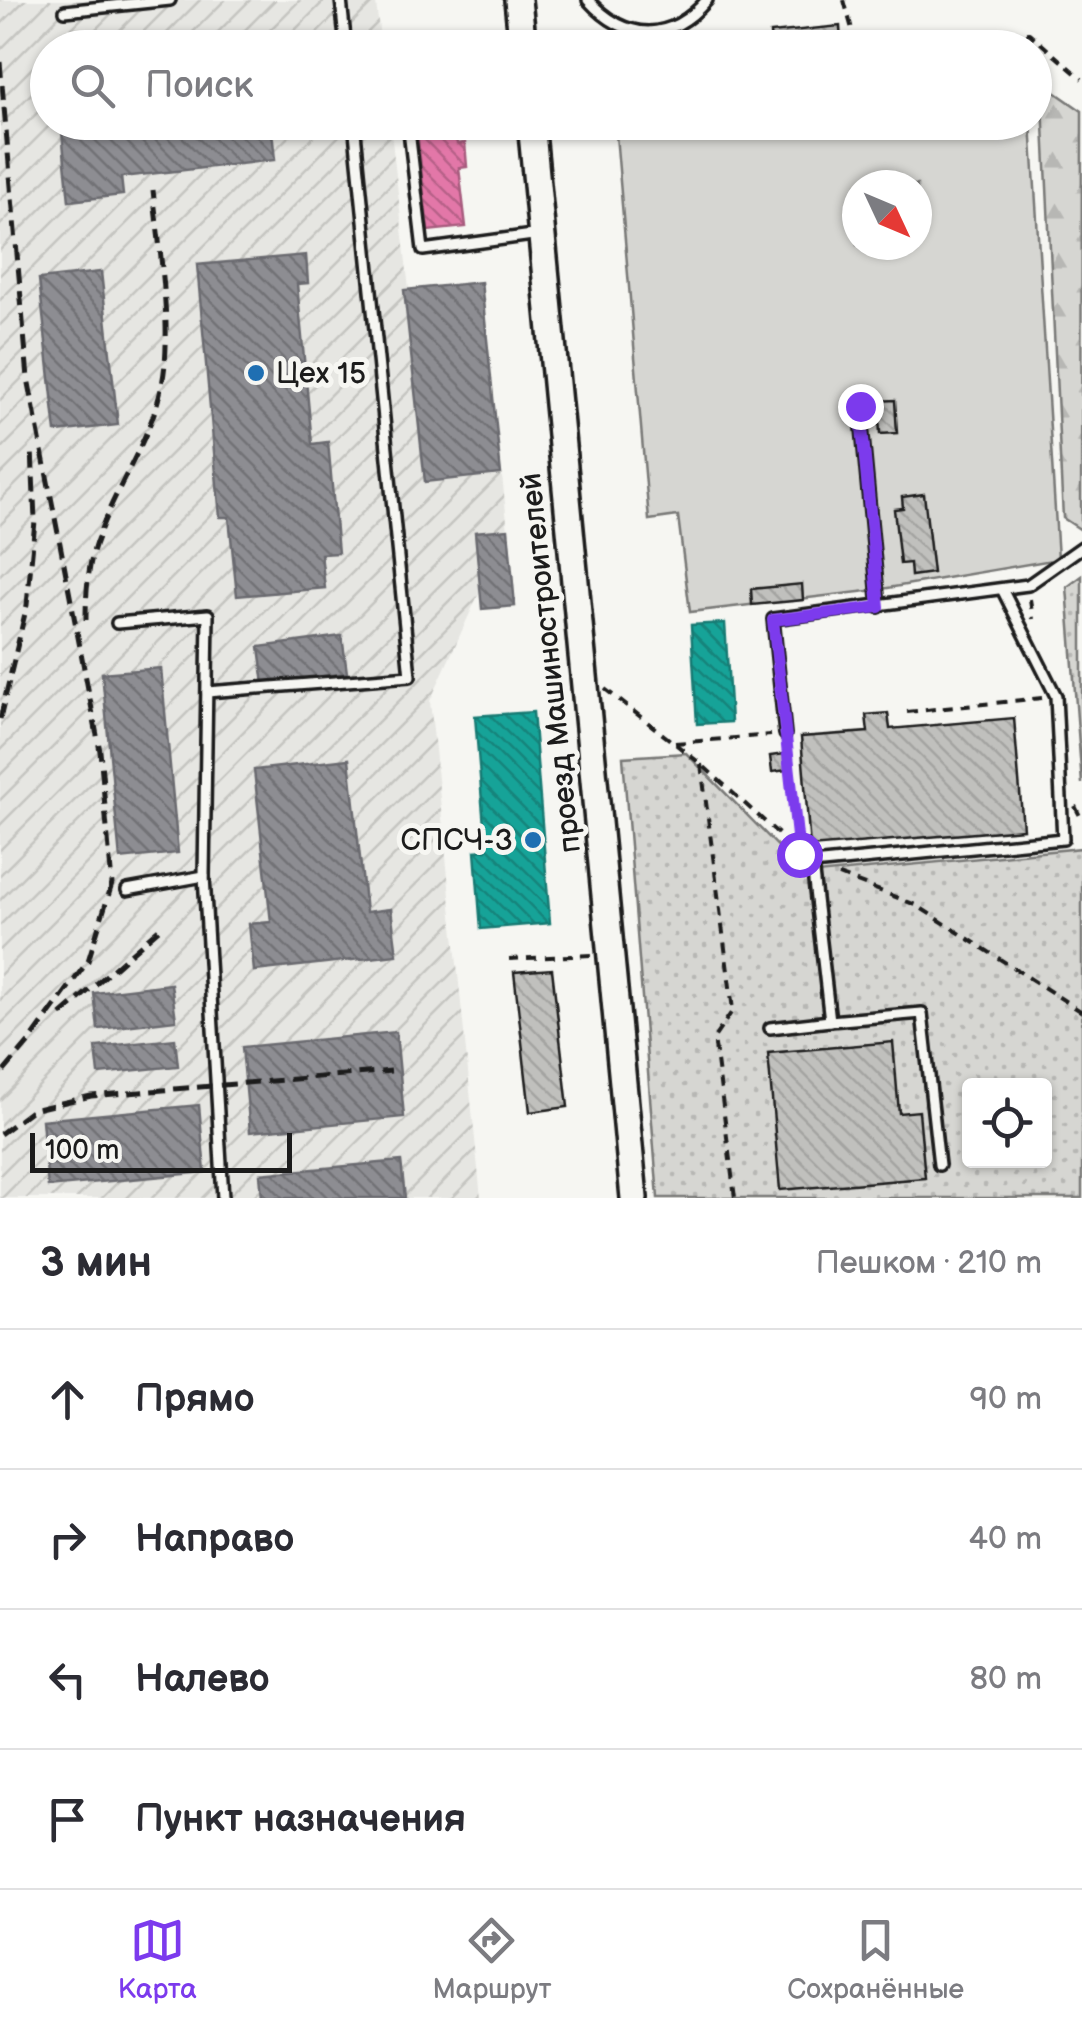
<!DOCTYPE html>
<html lang="ru">
<meta charset="utf-8">
<style>
body{margin:0;font-family:"Balsamiq Sans",sans-serif;background:#f7f7f7;color:#2b2b33}
.controls{position:absolute;right:30px;bottom:30px;display:grid;overflow:hidden;border-radius:10px;box-shadow:0 2px 8px #0004}
.controls button{width:90px;height:90px;display:grid;place-items:center;padding:0;border:0;border-bottom:2px solid #e1e1e2;background:#fff;color:#2b2b33;font:50px sans-serif}
.compass{position:absolute;left:842px;top:170px;width:90px;height:90px;border-radius:50%;background:#fff;box-shadow:0 2px 8px #0004;rotate:134deg}
.scale{position:absolute;left:30px;bottom:25px;width:262px;box-sizing:border-box;padding-left:10px;border:5px solid #1c1c1c;border-top:0;font-size:28px;line-height:35px;white-space:nowrap;color:#1c1c1c;-webkit-text-stroke:8px #f6f6f2;paint-order:stroke}
.stop{position:absolute;width:30px;height:30px;margin:-22px;border:8px solid #7c3aed;border-radius:50%;background:#fff}
.stop.end{background:#7c3aed;border-color:#fff;box-shadow:0 2px 10px #0008}
.list{margin:0;padding:0;list-style:none}
h2{display:flex;justify-content:space-between;align-items:center;height:130px;margin:0;padding:0 40px;font-size:42px}
h2 small{font-size:32px;font-weight:400;color:#7c7c81}
.list li{display:grid;grid-template-columns:65px 1fr auto;gap:30px;align-items:center;box-sizing:border-box;height:140px;padding:0 40px;border-top:2px solid #e1e1e2}
.list b{display:block;font-size:38px;white-space:nowrap}
.list em{font-size:32px;font-style:normal;color:#7c7c81}
.icon{flex:none;width:55px;height:55px;fill:none;stroke:currentColor;stroke-width:2;stroke-linecap:round;stroke-linejoin:round}
.map{position:relative;flex:none;width:1082px;height:1198px;overflow:hidden}
.search{position:absolute;background:#fff;box-shadow:0 2px 8px #0004;left:30px;right:30px;top:30px;height:110px;display:flex;align-items:center;gap:25px;box-sizing:border-box;padding:0 35px;border-radius:55px;color:#7c7c81;font-size:38px}
.sheet{height:690px;background:#fff}
nav{display:flex;justify-content:space-around;align-items:center;box-sizing:border-box;height:140px;border-top:2px solid #e1e1e2;background:#fff;font-size:28px;color:#7c7c81}
nav a{display:grid;justify-items:center;gap:5px}
nav .on{color:#7c3aed}
.map>svg:first-child{display:block}
.industrial{fill:url(#industrial-furrows)}
.grass{fill:url(#grass-dots);stroke:#797977;stroke-width:2.5;fill-rule:evenodd}
.forest{fill:url(#forest-firs);stroke:#797977;stroke-width:2.5}
.pitch{fill:#d6d6d2;stroke:#797977;stroke-width:2.5;fill-rule:evenodd}
.health{fill:url(#health-back-hatch);stroke:#a75c7e;stroke-width:2.5}
.public{fill:url(#public-back-hatch);stroke:#187a73;stroke-width:2.5}
.industry{fill:url(#industry-back-hatch);stroke:#6b6b6f;stroke-width:2.5}
.building{fill:url(#building-back-hatch);stroke:#1c1c1c;stroke-width:2.5}
.lines{fill:none;stroke-linecap:round;stroke-linejoin:round}
.lane-casing{stroke:#1c1c1c;stroke-width:16}
.secondary-casing{stroke:#1c1c1c;stroke-width:32}
.path{stroke:#1c1c1c;stroke-width:4;stroke-dasharray:10 8;stroke-linecap:butt}
.lane{stroke:#f6f6f2;stroke-width:9}
.secondary{stroke:#f6f6f2;stroke-width:25}
.rail{stroke:#1c1c1c;stroke-width:5;stroke-dasharray:15 8;stroke-linecap:butt}
.route{stroke:#7c3aed;stroke-width:12}
.poi-dot{fill:#1f6fb2;stroke:#f6f6f2;stroke-width:4}
.labels{text-anchor:middle;stroke-width:10;stroke-linejoin:round;paint-order:stroke}
.poi-label{font-size:30px;fill:#1c1c1c;stroke:#f6f6f2;text-anchor:start}
.street-label{font-size:30px;fill:#1c1c1c;stroke:#f6f6f2}
</style>
<div class="map">
<svg width="1082" height="1198" viewBox="0 0 1082 1198">
<defs>
<pattern id="industrial-furrows" width="10" height="10" patternUnits="userSpaceOnUse" patternTransform="scale(2.5)"><rect width="10" height="10" fill="#e6e6e2"/><path d="M-1 1l2-2M0 10L10 0M9 11l2-2" fill="none" stroke="#c5c5c1"/></pattern>
<pattern id="grass-dots" width="8" height="8" patternUnits="userSpaceOnUse" patternTransform="scale(2.5)"><rect width="8" height="8" fill="#d6d6d2"/><path d="M2 2h.1M6 6h.1" fill="none" stroke="#b7b7b4" stroke-width="1.8" stroke-linecap="round"/></pattern>
<pattern id="forest-firs" width="22" height="20" patternUnits="userSpaceOnUse" patternTransform="scale(2.5)"><rect width="22" height="20" fill="#d6d6d2"/><path d="M5 1l3.5 6h-7zM16 11l3.5 6h-7z" fill="#b7b7b4"/></pattern>
<pattern id="health-back-hatch" width="6" height="6" patternUnits="userSpaceOnUse" patternTransform="scale(2.5)"><rect width="6" height="6" fill="#e377a8"/><path d="M-1 5l2 2M0 0l6 6M5-1l2 2" fill="none" stroke="#b76188"/></pattern>
<pattern id="public-back-hatch" width="6" height="6" patternUnits="userSpaceOnUse" patternTransform="scale(2.5)"><rect width="6" height="6" fill="#17a398"/><path d="M-1 5l2 2M0 0l6 6M5-1l2 2" fill="none" stroke="#14847b"/></pattern>
<pattern id="industry-back-hatch" width="6" height="6" patternUnits="userSpaceOnUse" patternTransform="scale(2.5)"><rect width="6" height="6" fill="#8d8d92"/><path d="M-1 5l2 2M0 0l6 6M5-1l2 2" fill="none" stroke="#727276"/></pattern>
<pattern id="building-back-hatch" width="6" height="6" patternUnits="userSpaceOnUse" patternTransform="scale(2.5)"><rect width="6" height="6" fill="#c0c0bd"/><path d="M-1 5l2 2M0 0l6 6M5-1l2 2" fill="none" stroke="#a4a4a2"/></pattern>
</defs>
<rect width="100%" height="100%" fill="#f6f6f2"/>
<filter id="ink" filterUnits="userSpaceOnUse"><feTurbulence type="fractalNoise" baseFrequency=".01" numOctaves="2"/><feDisplacementMap in="SourceGraphic" scale="20" xChannelSelector="R" yChannelSelector="G"/><feConvolveMatrix kernelMatrix="1 2 1 2 8 2 1 2 1" color-interpolation-filters="sRGB"/></filter>
<g filter="url(#ink)">
<polygon class="industrial" points="0,0 390,0 376,3 381,47 48,48 48,122 390,123 409,289 481,282 508,531 478,535 480,591 430,701 481,1198 0,1198"/>
<g class="grass">
<polygon points="1082,576 1082,784 1067,587"/>
<path d="M686 753 806 875 1082 848V1198H658L623 757ZM970 1086H1044V1160H970Z"/>
</g>
<polygon class="forest" points="1042,83 1082,111 1081,530 1063,518"/>
<path class="pitch" d="M615 123H1031L1058 559 876 590 690 612 678 516 649 520ZM857 185H917V245H857Z"/>
<polygon class="health" points="416,122 455,122 457,144 465,143 467,167 459,168 466,227 428,231"/>
<g class="public">
<polygon points="725,623 731,722 697,724 691,625"/>
<polygon points="533,712 550,923 481,929 475,851 486,850 475,716"/>
</g>
<g class="industry">
<polygon points="61,122 271,122 275,160 121,177 123,195 69,201"/>
<polygon points="306,255 308,283 297,284 312,444 328,442 338,553 321,554 325,588 237,596 229,517 220,517 197,265"/>
<polygon points="101,272 118,425 56,432 39,279"/>
<polygon points="481,282 501,474 425,482 404,290"/>
<polygon points="508,529 515,606 482,609 475,532"/>
<polygon points="342,636 347,673 264,684 259,647"/>
<polygon points="161,668 178,853 120,859 102,673"/>
<polygon points="349,759 366,912 391,909 397,955 254,971 249,924 271,922 254,770"/>
<polygon points="171,984 176,1020 98,1029 94,993"/>
<polygon points="396,1032 404,1117 250,1132 242,1047"/>
<polygon points="175,1039 178,1066 99,1074 96,1047"/>
<polygon points="199,1105 205,1172 48,1187 42,1120"/>
<polygon points="401,1161 405,1198 262,1198 260,1174"/>
</g>
<g class="building">
<polygon points="840,26 841,43 771,48 770,33"/>
<polygon points="895,400 897,433 880,434 878,401"/>
<polygon points="924,494 933,573 911,576 910,563 900,564 894,509 903,508 902,497"/>
<polygon points="802,584 803,600 752,605 751,589"/>
<polygon points="888,713 890,729 1014,718 1023,829 810,847 801,737 868,732 866,715"/>
<polygon points="785,754 787,770 772,772 770,756"/>
<polygon points="552,969 568,1107 530,1112 514,972"/>
<polygon points="893,1042 899,1113 919,1111 925,1178 780,1190 768,1053"/>
</g>
<g class="lines">
<g class="lane-casing">
<g id="lane">
<polyline points="341,0 346,48"/>
<path d="M588 0C626 42 670 43 707 0"/>
<polyline points="65,11 170,0"/>
<polyline points="408,122 423,250 540,234"/>
<polyline points="860,406 879,607"/>
<polyline points="117,623 208,615 204,876"/>
<polyline points="207,692 410,676 354,122"/>
<polyline points="785,734 773,619 1028,585 1082,547"/>
<polyline points="127,890 204,876 223,1198"/>
<polyline points="770,1028 830,1021"/>
<polyline points="939,1165 922,1013 830,1021 812,864 1063,839 1056,696 1002,589"/>
</g>
</g>
<g class="secondary-casing">
<g id="secondary">
<polyline points="518,0 523,48"/>
<polyline points="531,122 634,1198"/>
</g>
</g>
<g class="path">
<polyline points="844,0 856,44 1029,33 1082,79"/>
<polyline points="1030,599 1033,619"/>
<polyline points="605,689 701,764 804,857"/>
<polyline points="907,712 1042,698"/>
<polyline points="675,743 771,735"/>
<polyline points="786,744 799,853"/>
<polyline points="701,764 733,1010 714,1038 735,1198"/>
<polyline points="1075,806 1082,820"/>
<polyline points="839,875 916,905 1082,1012"/>
<polyline points="509,959 591,955"/>
</g>
<use href="#lane" class="lane"/>
<use href="#secondary" class="secondary"/>
<g class="rail">
<polyline points="0,62 28,378 100,751 112,884 88,961 29,1042 0,1076"/>
<path d="M86 620C86 593 88 562 98 537 116 486 149 442 161 389 174 334 159 247 153 190"/>
<polyline points="0,719 27,605 35,521 32,448"/>
<polyline points="61,1015 162,926"/>
<polyline points="0,1134 32,1110 91,1096 391,1071"/>
</g>
</g>
</g>
<g class="lines" filter="url(#ink)">
<polyline class="route" points="799,854 773,620 879,607 860,406"/>
</g>
<g class="poi-dot">
<circle cx="256" cy="373" r="10"/>
<circle cx="533" cy="840" r="10"/>
</g>
<g class="labels">
<g class="poi-label">
<text x="276" y="383">Цех 15</text>
<text x="513" y="850" text-anchor="end">СПСЧ-3</text>
</g>
<g class="street-label">
<text transform="translate(550 663) rotate(-96)" y="10">проезд Машиностроителей</text>
</g>
</g>
</svg>
<div class="controls">
<button><svg class="icon" aria-label="locate" viewBox="0 0 24 24"><circle cx="12" cy="12" r="6"/><path d="M12 2v4M12 18v4M2 12h4M18 12h4"/></svg></button>
</div>
<svg class="compass" viewBox="-18 -18 36 36"><path d="M0-13l5 13h-10z" fill="#e53935"/><path d="M0 13l5-13h-10z" fill="#7c7c81"/></svg>
<div class="scale">100 m</div>
<div class="stop" style="left:799px;top:854px"></div>
<div class="stop end" style="left:860px;top:406px"></div>
<div class="search"><svg class="icon" aria-label="search" viewBox="0 0 24 24"><circle cx="10" cy="10" r="6"/><path d="M15 15l6 6"/></svg>Поиск</div>
</div>
<section class="sheet">
<h2>3 мин<small>Пешком · 210 m</small></h2>
<ul class="list">
<li><svg class="icon" aria-label="ahead" viewBox="0 0 24 24"><path d="M12 20V5M6 11l6-6 6 6"/></svg><div><b>Прямо</b></div><em>90 m</em></li>
<li><svg class="icon" aria-label="right" viewBox="0 0 24 24"><path d="M7 20v-9h11M14 6l5 5-5 5"/></svg><div><b>Направо</b></div><em>40 m</em></li>
<li><svg class="icon" aria-label="left" viewBox="0 0 24 24"><path d="M17 20v-9H6M10 6l-5 5 5 5"/></svg><div><b>Налево</b></div><em>80 m</em></li>
<li><svg class="icon" aria-label="arrive" viewBox="0 0 24 24"><path d="M6 21V4h12l-3 4 3 4H6"/></svg><div><b>Пункт назначения</b></div></li>
</ul>
</section>
<nav>
<a class="on"><svg class="icon" aria-label="map" viewBox="0 0 24 24"><path d="M3 6l6-2 6 2 6-2v14l-6 2-6-2-6 2zM9 4v14M15 6v14"/></svg>Карта</a>
<a><svg class="icon" aria-label="directions" viewBox="0 0 24 24"><path d="M12 3l9 9-9 9-9-9zM9 14v-3h6M13 9l2 2-2 2"/></svg>Маршрут</a>
<a><svg class="icon" aria-label="saved" viewBox="0 0 24 24"><path d="M7 4h10v16l-5-4-5 4z"/></svg>Сохранённые</a>
</nav>
